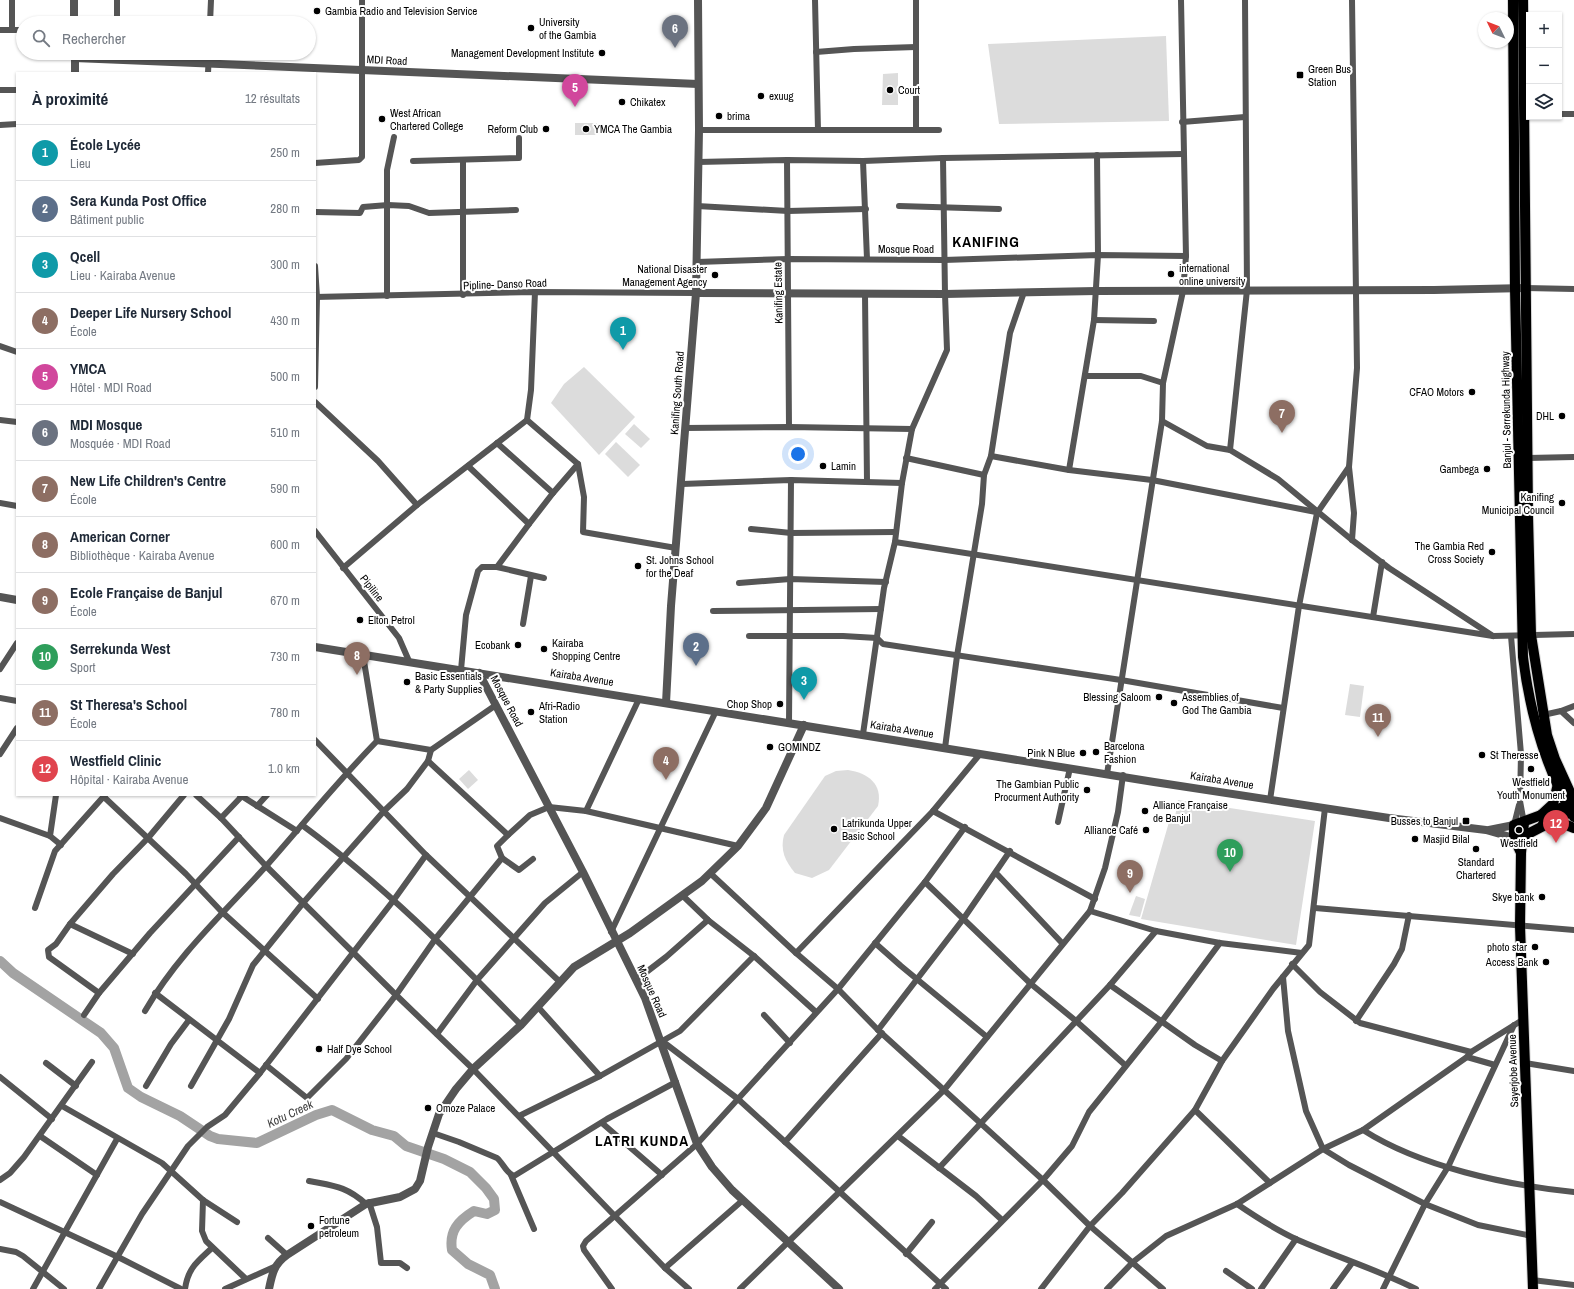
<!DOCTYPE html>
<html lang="fr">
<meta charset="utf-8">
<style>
body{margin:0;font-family:"Archivo Narrow",sans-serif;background:#f6f6f7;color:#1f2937}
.controls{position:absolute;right:12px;top:12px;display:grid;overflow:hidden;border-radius:0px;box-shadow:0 1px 3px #0004}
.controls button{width:36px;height:36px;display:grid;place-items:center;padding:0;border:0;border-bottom:1px solid #e0e1e3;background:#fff;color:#1f2937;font:20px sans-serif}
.compass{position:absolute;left:1478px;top:12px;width:36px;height:36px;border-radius:50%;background:#fff;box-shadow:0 1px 3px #0004;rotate:313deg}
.you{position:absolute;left:798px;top:454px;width:14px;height:14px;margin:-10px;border:3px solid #fff;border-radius:50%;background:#1a73e8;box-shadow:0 0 0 6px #1a73e833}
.badge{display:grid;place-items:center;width:26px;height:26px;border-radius:50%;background:#0f766e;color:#fff;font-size:13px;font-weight:700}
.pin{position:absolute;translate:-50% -33px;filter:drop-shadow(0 1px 2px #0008)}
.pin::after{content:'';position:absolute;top:21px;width:14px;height:12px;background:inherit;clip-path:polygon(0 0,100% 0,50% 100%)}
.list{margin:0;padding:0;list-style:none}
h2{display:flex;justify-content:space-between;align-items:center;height:52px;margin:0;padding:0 16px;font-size:17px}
h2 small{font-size:13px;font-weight:400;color:#747a83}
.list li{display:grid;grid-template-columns:26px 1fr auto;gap:12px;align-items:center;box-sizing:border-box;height:56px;padding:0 16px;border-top:1px solid #e0e1e3}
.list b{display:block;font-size:15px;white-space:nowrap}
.list p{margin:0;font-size:13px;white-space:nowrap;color:#747a83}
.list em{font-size:13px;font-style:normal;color:#747a83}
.icon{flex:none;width:22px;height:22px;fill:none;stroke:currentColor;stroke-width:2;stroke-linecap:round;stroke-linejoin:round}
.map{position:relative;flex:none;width:1574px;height:1289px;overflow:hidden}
.search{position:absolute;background:#fff;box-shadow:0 1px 3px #0004;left:16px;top:16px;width:300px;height:44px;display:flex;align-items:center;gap:10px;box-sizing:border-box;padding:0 14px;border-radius:22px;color:#747a83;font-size:15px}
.panel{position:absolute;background:#fff;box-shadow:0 1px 3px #0004;left:16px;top:72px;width:300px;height:724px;border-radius:0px}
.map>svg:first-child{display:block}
.green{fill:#dcdcdc}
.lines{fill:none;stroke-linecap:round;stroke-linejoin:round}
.river{stroke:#a3a3a3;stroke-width:10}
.primary-casing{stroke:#dbdbdb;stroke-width:12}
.trunk-casing{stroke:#dbdbdb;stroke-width:12}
.minor{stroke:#555;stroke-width:6}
.tertiary{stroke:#555;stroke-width:8}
.primary{stroke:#000;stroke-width:10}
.trunk{stroke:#000;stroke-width:10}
.poi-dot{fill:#000;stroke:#fff;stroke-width:1.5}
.labels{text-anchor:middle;stroke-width:4;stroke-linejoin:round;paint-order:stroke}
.poi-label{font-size:11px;fill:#000;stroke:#fff;text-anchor:start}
.street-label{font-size:11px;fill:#000;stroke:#fff}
.water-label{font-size:12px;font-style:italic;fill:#444;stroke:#fff}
.district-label{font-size:15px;font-weight:bold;letter-spacing:1px;fill:#000;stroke:#fff}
</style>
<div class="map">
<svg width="1574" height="1289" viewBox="0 0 1574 1289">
<rect width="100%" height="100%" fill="#fff"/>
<g class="green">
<polygon points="1166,36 1169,121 999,124 988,44"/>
<polygon points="898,73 898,105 882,105 883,74"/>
<rect x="575" y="123" width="22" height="12"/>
<polygon points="584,367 635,417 599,455 551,403 564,384"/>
<polygon points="634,424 650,439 641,448 625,434"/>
<polygon points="616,442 640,465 628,477 605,454"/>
<polygon points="1350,684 1364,686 1360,717 1345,715"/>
<polygon points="469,770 478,780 468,789 459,779"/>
<path d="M848 770C868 773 883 784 878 806L829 870 812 878 795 873C785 861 780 850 784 835L825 776 836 771Z"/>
<polygon points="1178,800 1315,821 1296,945 1141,919 1169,822 1174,823"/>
<polygon points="1136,896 1145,899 1140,917 1129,915"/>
</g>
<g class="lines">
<path class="river" d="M0 961 13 973 101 1033 114 1048 128 1088 141 1097 180 1116 210 1136 218 1139 257 1143 316 1115 332 1110 372 1130 394 1136 406 1146 444 1159 470 1172 486 1188 494 1199 495 1210 487 1214 474 1211C458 1221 449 1231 452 1250L468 1264 490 1275 495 1289"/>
<g class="primary-casing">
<g id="primary">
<polyline points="1524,823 1521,853 1520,926 1533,1289"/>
<polyline points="1518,837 1524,836 1574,810"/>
<polyline points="1521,853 1514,838 1514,825 1574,803"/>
</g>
</g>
<g class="trunk-casing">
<g id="trunk">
<path d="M1513 0 1515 288 1523 657C1530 714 1545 767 1574 817"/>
<polyline points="1523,0 1528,515 1531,635 1547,735 1555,759 1574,801"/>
<polyline points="1540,816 1553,804 1558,784"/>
<polyline points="1543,824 1564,824 1574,828"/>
</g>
</g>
<g class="minor">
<polyline points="117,0 117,21 119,23"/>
<polyline points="815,0 818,130"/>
<polyline points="1245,0 1247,290 1230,450 1278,479 1352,540 1389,568 1493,636"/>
<polyline points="129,23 165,22"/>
<polyline points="210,23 211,0"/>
<polyline points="0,30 23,30"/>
<polyline points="12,30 12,0"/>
<polyline points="816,52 854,49 916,47"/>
<polyline points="208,73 209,53"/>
<polyline points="0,90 17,90"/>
<polyline points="1559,114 1574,114"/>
<polyline points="1182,122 1245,117"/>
<polyline points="0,125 17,124"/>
<polyline points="699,130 939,130"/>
<polyline points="916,130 916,0"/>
<polyline points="787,160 789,427"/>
<polyline points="413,161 519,158 519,138"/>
<polyline points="863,161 867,259"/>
<polyline points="698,162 787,160 863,161 943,158 1183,154"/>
<polyline points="315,163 359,160 362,157 362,0"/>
<polyline points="697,206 788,211 866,209"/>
<polyline points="899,206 999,209"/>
<polyline points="315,212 360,213 363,207 388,205 409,206 429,213 516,210"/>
<polyline points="697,262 788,259 944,260 1098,255 1186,256"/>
<polyline points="315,266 317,297 315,387"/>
<polyline points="1526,288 1574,289"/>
<polyline points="865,294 867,482"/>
<polyline points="463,295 463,161"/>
<polyline points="387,296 387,170 394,137"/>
<polyline points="315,297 535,292 696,293"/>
<polyline points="1094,320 1154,321"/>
<polyline points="0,346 17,352"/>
<polyline points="1086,376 1141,376 1163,383"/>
<polyline points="315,402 378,461 417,505"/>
<polyline points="0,420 17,422"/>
<polyline points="1162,421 1207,446 1230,450"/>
<polyline points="685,428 789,427 912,429"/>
<polyline points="497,443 553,493 578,464 527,420"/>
<polyline points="991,456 1069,470 1152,480 1316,512"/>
<polyline points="906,458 984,475"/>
<polyline points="1528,458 1574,457"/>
<polyline points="578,464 584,497 583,532 676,548"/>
<polyline points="468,466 529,524 553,493"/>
<polyline points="1349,467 1354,513 1352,540"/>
<polyline points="1069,470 1094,320 1098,255 1097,155"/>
<polyline points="682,484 791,480 902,483"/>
<polyline points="0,503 17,506"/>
<polyline points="751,529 791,533 895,532"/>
<polyline points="315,531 399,638 409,661"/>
<polyline points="895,542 1493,636 1574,634"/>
<polyline points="497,567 544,578"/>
<polyline points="343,568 417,505 527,420 531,390 535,292"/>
<polyline points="739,583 790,579 886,582"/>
<polyline points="713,611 881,609"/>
<polyline points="1373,617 1382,562"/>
<polyline points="523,624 531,576"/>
<polyline points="749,636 843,636 877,638 883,644 1121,680 1283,708"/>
<polyline points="1511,636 1521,754 1520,801 1524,823"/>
<polyline points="363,655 377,741"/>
<polyline points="0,669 17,643"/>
<polyline points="461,670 466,615 478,571 482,567 497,567 529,524"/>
<polyline points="0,698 17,701"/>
<polyline points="1561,711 1574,706"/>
<polyline points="1543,715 1561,711 1574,723"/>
<polyline points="789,723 791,480"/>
<polyline points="863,734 884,588 895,542 902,483 912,429 947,350 945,294 943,158"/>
<polyline points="315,740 426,855 560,982"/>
<polyline points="377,741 431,750"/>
<polyline points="945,748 957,656 982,504 984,475 991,456 1010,333 1024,292"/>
<polyline points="0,754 17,728"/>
<polyline points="428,761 508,835 530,815 549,807 586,811 738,846"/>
<polyline points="1107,774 1162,421 1163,383 1183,291 1186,256 1181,0"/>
<polyline points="56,795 50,836 61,845"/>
<polyline points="196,795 221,818 266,866 396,995 473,1069 665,1268 689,1289"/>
<polyline points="240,795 297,831"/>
<polyline points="104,797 186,874 221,911 318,999"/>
<polyline points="1270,800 1299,606 1317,513 1349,467 1357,368 1352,0"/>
<polyline points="257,806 267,795"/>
<polyline points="586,811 639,699"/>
<polyline points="933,811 1095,899"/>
<polyline points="0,818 50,836"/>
<polyline points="221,818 242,796"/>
<polyline points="1058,822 1070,768"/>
<path d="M302 825C382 884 452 954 521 1025"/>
<polyline points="1514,825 1519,805"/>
<polyline points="502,858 519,870 533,859"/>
<polyline points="710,873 796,953 838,989 878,1030 1043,1180 1090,1226 1163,1289"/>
<polyline points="996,873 1062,943"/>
<polyline points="925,882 1031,984 1076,1021 1125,1065"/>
<polyline points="682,895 708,920 754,956 816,1012"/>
<polyline points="35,908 55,851 105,795"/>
<polyline points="1315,908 1574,930"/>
<polyline points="1090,911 1156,931 1220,943 1302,953"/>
<polyline points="70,924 133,954"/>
<polyline points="611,932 716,711"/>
<polyline points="875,943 901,966 987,1037"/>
<polyline points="796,953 933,811 980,754"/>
<polyline points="1292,964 1320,992 1360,1023 1471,1052"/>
<polyline points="1283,977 1288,1031 1306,1111 1323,1149 1349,1165 1425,1204 1478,1225 1532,1236"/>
<polyline points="636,980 666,957 708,920"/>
<polyline points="1110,985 1195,1045 1222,1061"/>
<polyline points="99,993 49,957 48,950 56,944 70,924 113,874 148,838 184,795"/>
<polyline points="155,993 260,1073"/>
<polyline points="538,1007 600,1076"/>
<path d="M145 1011C178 954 225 912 268 864 304 823 338 781 377 741"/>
<polyline points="84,1015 99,993 150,933 239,837"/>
<polyline points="764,1015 790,1043"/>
<polyline points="1356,1021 1394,964 1402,949 1409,915"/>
<polyline points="878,1030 964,918 1010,851"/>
<polyline points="437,1034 477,980 545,903 583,872"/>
<polyline points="662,1041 738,1099 946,1289"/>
<polyline points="1467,1057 1495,1065"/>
<polyline points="46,1063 76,1086"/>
<polyline points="1525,1063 1574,1071"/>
<polyline points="266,1065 307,1098 346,1059 396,995 436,938 502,858 497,846 508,835"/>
<polyline points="0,1077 52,1119"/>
<polyline points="146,1086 171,1044 189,1020"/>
<polyline points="191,1086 229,1019 253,965 303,903 384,811 407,789 428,761 431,750 496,705"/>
<polyline points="62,1106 162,1163 203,1200 237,1222"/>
<polyline points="1195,1110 1270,1183"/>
<polyline points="519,1116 600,1076 680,1031 754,956"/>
<polyline points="602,1123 662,1175"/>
<polyline points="1363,1130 1467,1057 1471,1052 1524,1019"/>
<path d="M433 1133 459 1142 497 1158C503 1163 506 1173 514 1176L607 1119 676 1082"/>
<polyline points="40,1136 97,1175"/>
<polyline points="898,1136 976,1196 1002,1220"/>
<polyline points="785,1142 882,1033"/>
<polyline points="939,1168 1110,985 1156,931"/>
<polyline points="511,1175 534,1229"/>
<polyline points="0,1180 10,1173 24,1157 92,1062"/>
<path d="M309 1181C334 1186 346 1186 366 1204"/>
<polyline points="203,1200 202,1231 206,1241 246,1279"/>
<polyline points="0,1202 118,1257 181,1289"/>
<polyline points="369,1202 377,1227 381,1263 400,1263 407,1268"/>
<path d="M1237 1204C1256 1217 1276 1230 1298 1240 1337 1257 1378 1270 1416 1289"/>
<polyline points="268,1238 287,1255"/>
<polyline points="0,1249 16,1252 23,1256 64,1289"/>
<polyline points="906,1254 932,1222"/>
<polyline points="665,1268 743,1200"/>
<polyline points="1226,1271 1252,1289"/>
<polyline points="1532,1280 1574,1285"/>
<polyline points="33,1289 117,1139"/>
<polyline points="99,1289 142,1214 188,1146 207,1127 225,1115 260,1073 393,901 426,855"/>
<path d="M185 1289C188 1268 197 1262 212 1248"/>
<polyline points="225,1289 274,1267"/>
<polyline points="612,1289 584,1250 583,1246 586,1241 697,1144 838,989 925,882 965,827"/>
<polyline points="740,1289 944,1090 1090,911 1105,868 1118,812 1123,775"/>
<polyline points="935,1289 1043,1180 1072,1146 1089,1112 1162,1021 1220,943"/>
<polyline points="1041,1289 1090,1226 1122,1193 1195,1110 1222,1061 1273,989 1309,945 1325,808"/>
<path d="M1107 1289 1133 1262 1166 1236 1237 1204 1323 1149 1363 1130C1421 1167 1506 1185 1574 1192"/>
<polyline points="1261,1289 1296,1239"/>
<polyline points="1333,1289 1352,1263"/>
<polyline points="1383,1289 1425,1204 1448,1167 1514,1025"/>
</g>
<g class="tertiary">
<polyline points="74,23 74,0"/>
<polyline points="75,54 75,73"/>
<polyline points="75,58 698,84"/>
<polyline points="696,293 945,294 1096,291 1434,290 1526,288"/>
<polyline points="0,597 17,600"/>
<polyline points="315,647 1154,782 1389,818 1486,830 1514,838"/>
<polyline points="479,673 583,872 645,998 697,1144 712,1167 732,1190 839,1289"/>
<polyline points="666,703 671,606 696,293 699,130 698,0"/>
<polyline points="1489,830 1514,825"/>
<path d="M269 1289C272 1274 274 1264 287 1255L366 1204 400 1197 415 1189 420 1181 428 1147 439 1114 456 1089 473 1069 521 1025 574 967 630 933 702 881 738 846 766 808 804 725"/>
</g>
<use href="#primary" class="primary"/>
<use href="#trunk" class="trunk"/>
</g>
<g class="poi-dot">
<circle cx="317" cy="11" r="4"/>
<circle cx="531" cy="28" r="4"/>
<circle cx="602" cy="53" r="4"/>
<rect x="1296" y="71" width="8" height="8" rx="2"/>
<circle cx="890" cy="90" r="4"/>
<circle cx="761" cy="96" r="4"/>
<circle cx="622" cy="102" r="4"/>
<circle cx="719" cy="116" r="4"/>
<circle cx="382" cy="119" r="4"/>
<circle cx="546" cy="129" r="4"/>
<circle cx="586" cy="129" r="4"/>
<circle cx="1171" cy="274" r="4"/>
<circle cx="715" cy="275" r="4"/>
<circle cx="1472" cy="392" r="4"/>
<circle cx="1562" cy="416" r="4"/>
<circle cx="823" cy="466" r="4"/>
<circle cx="1487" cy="469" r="4"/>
<circle cx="1562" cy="503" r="4"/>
<circle cx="1492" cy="552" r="4"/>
<circle cx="638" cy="566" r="4"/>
<circle cx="360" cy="620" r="4"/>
<circle cx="518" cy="645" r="4"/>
<circle cx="544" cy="649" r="4"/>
<circle cx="407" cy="682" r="4"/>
<circle cx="1159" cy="697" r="4"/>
<circle cx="1174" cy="703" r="4"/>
<circle cx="780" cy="704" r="4"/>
<circle cx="531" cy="712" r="4"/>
<circle cx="770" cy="747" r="4"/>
<circle cx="1096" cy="752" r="4"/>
<circle cx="1083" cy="753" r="4"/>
<circle cx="1482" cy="755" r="4"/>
<circle cx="1531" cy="769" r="4"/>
<circle cx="1087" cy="790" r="4"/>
<circle cx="1145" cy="811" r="4"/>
<rect x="1462" y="817" width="8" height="8" rx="2"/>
<circle cx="834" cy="829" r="4"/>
<circle cx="1146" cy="830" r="4"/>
<circle cx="1519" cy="830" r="4"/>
<circle cx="1415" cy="839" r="4"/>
<circle cx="1476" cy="849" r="4"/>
<circle cx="1542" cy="897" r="4"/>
<circle cx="1535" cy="947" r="4"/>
<circle cx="1546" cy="962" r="4"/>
<circle cx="319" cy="1049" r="4"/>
<circle cx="428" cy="1108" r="4"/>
<circle cx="311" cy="1226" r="4"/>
</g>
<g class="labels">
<g class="poi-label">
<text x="325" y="15">Gambia Radio and Television Service</text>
<text x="539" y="26">University<tspan x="539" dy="13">of the Gambia</tspan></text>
<text x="594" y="57" text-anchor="end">Management Development Institute</text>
<text x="1308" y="73">Green Bus<tspan x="1308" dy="13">Station</tspan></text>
<text x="898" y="94">Court</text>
<text x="769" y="100">exuug</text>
<text x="630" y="106">Chikatex</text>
<text x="390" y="117">West African<tspan x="390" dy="13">Chartered College</tspan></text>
<text x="727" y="120">brima</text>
<text x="538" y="133" text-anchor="end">Reform Club</text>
<text x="594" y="133">YMCA The Gambia</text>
<text x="1179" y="272">international<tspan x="1179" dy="13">online university</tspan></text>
<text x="707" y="273" text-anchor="end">National Disaster<tspan x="707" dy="13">Management Agency</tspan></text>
<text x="1464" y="396" text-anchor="end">CFAO Motors</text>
<text x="1554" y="420" text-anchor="end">DHL</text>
<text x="831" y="470">Lamin</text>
<text x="1479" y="473" text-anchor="end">Gambega</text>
<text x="1554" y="501" text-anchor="end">Kanifing<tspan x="1554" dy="13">Municipal Council</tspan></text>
<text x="1484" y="550" text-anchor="end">The Gambia Red<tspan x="1484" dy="13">Cross Society</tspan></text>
<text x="646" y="564">St. Johns School<tspan x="646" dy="13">for the Deaf</tspan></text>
<text x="368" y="624">Elton Petrol</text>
<text x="552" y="647">Kairaba<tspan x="552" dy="13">Shopping Centre</tspan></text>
<text x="510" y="649" text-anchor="end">Ecobank</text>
<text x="415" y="680">Basic Essentials<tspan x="415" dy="13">&amp; Party Supplies</tspan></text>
<text x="1151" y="701" text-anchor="end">Blessing Saloom</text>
<text x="1182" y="701">Assemblies of<tspan x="1182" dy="13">God The Gambia</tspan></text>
<text x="772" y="708" text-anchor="end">Chop Shop</text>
<text x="539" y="710">Afri-Radio<tspan x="539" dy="13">Station</tspan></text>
<text x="1104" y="750">Barcelona<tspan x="1104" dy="13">Fashion</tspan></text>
<text x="778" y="751">GOMINDZ</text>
<text x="1075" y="757" text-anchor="end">Pink N Blue</text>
<text x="1490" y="759">St Theresse</text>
<text x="1531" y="786" text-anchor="middle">Westfield<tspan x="1531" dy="13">Youth Monument</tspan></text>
<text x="1079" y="788" text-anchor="end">The Gambian Public<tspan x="1079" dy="13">Procurment Authority</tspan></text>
<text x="1153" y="809">Alliance Française<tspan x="1153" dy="13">de Banjul</tspan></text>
<text x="1458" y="825" text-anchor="end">Busses to Banjul</text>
<text x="842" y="827">Latrikunda Upper<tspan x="842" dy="13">Basic School</tspan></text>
<text x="1138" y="834" text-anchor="end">Alliance Café</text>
<text x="1423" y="843">Masjid Bilal</text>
<text x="1519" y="847" text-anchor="middle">Westfield</text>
<text x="1476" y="866" text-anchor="middle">Standard<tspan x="1476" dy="13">Chartered</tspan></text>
<text x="1534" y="901" text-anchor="end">Skye bank</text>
<text x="1527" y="951" text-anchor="end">photo star</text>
<text x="1538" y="966" text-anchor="end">Access Bank</text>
<text x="327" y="1053">Half Dye School</text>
<text x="436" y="1112">Omoze Palace</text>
<text x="319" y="1224">Fortune<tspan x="319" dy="13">petroleum</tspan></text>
</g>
<g class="street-label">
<text transform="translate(387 60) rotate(3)" y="4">MDI Road</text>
<text x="906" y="253">Mosque Road</text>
<text transform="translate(505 284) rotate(-2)" y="4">Pipline- Danso Road</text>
<text transform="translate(778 293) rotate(-91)" y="4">Kanifing Estate</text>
<text transform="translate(677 393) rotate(-86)" y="4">Kanifing South Road</text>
<text transform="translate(1506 410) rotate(-91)" y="4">Banjul - Serrekunda Highway</text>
<text transform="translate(372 588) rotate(52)" y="4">Pipiline</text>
<text transform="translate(582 677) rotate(9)" y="4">Kairaba Avenue</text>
<text transform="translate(507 701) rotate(62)" y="4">Mosque Road</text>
<text transform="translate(902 729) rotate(9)" y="4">Kairaba Avenue</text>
<text transform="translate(1222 780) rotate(9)" y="4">Kairaba Avenue</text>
<text transform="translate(652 991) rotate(66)" y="4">Mosque Road</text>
<text transform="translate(1513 1071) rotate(-92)" y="4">Sayerjobe Avenue</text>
</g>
<g class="water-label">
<text transform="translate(290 1114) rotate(-25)" y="4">Kotu Creek</text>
</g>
<g class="district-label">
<text x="986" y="247">KANIFING</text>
<text x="642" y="1146">LATRI KUNDA</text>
</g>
</g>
</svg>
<div class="controls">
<button>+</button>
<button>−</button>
<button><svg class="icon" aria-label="layers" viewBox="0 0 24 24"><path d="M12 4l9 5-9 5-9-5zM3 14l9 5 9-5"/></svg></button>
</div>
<svg class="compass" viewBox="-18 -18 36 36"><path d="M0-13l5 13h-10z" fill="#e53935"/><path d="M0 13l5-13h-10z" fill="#747a83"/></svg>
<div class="you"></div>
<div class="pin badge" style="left:623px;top:350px;background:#0f9aa8">1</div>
<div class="pin badge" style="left:696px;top:666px;background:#5c6f8a">2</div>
<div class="pin badge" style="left:804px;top:700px;background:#0f9aa8">3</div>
<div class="pin badge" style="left:666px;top:780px;background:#8d6e63">4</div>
<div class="pin badge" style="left:575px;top:107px;background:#d1479c">5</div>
<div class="pin badge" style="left:675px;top:48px;background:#6b7280">6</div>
<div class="pin badge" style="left:1282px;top:433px;background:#8d6e63">7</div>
<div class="pin badge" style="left:357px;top:675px;background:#8d6e63">8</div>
<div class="pin badge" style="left:1130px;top:893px;background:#8d6e63">9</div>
<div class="pin badge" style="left:1230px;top:872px;background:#2e9e5b">10</div>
<div class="pin badge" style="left:1378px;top:737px;background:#8d6e63">11</div>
<div class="pin badge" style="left:1556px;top:843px;background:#e0444e">12</div>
<div class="search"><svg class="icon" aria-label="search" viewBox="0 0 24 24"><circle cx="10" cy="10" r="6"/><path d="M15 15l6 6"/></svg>Rechercher</div>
<section class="panel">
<h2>À proximité<small>12 résultats</small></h2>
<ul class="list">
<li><span class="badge" style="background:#0f9aa8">1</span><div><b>École Lycée</b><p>Lieu</p></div><em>250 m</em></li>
<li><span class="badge" style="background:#5c6f8a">2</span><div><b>Sera Kunda Post Office</b><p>Bâtiment public</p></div><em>280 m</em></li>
<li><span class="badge" style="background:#0f9aa8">3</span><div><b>Qcell</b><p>Lieu · Kairaba Avenue</p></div><em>300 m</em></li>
<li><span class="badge" style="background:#8d6e63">4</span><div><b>Deeper Life Nursery School</b><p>École</p></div><em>430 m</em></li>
<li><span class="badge" style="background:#d1479c">5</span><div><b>YMCA</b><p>Hôtel · MDI Road</p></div><em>500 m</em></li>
<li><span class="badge" style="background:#6b7280">6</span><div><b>MDI Mosque</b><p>Mosquée · MDI Road</p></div><em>510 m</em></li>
<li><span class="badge" style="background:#8d6e63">7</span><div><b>New Life Children's Centre</b><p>École</p></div><em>590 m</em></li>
<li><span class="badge" style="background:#8d6e63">8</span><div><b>American Corner</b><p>Bibliothèque · Kairaba Avenue</p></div><em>600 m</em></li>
<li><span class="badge" style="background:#8d6e63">9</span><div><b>Ecole Française de Banjul</b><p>École</p></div><em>670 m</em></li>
<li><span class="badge" style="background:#2e9e5b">10</span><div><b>Serrekunda West</b><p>Sport</p></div><em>730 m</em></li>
<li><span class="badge" style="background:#8d6e63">11</span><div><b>St Theresa's School</b><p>École</p></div><em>780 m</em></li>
<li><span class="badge" style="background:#e0444e">12</span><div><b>Westfield Clinic</b><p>Hôpital · Kairaba Avenue</p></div><em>1.0 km</em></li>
</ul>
</section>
</div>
